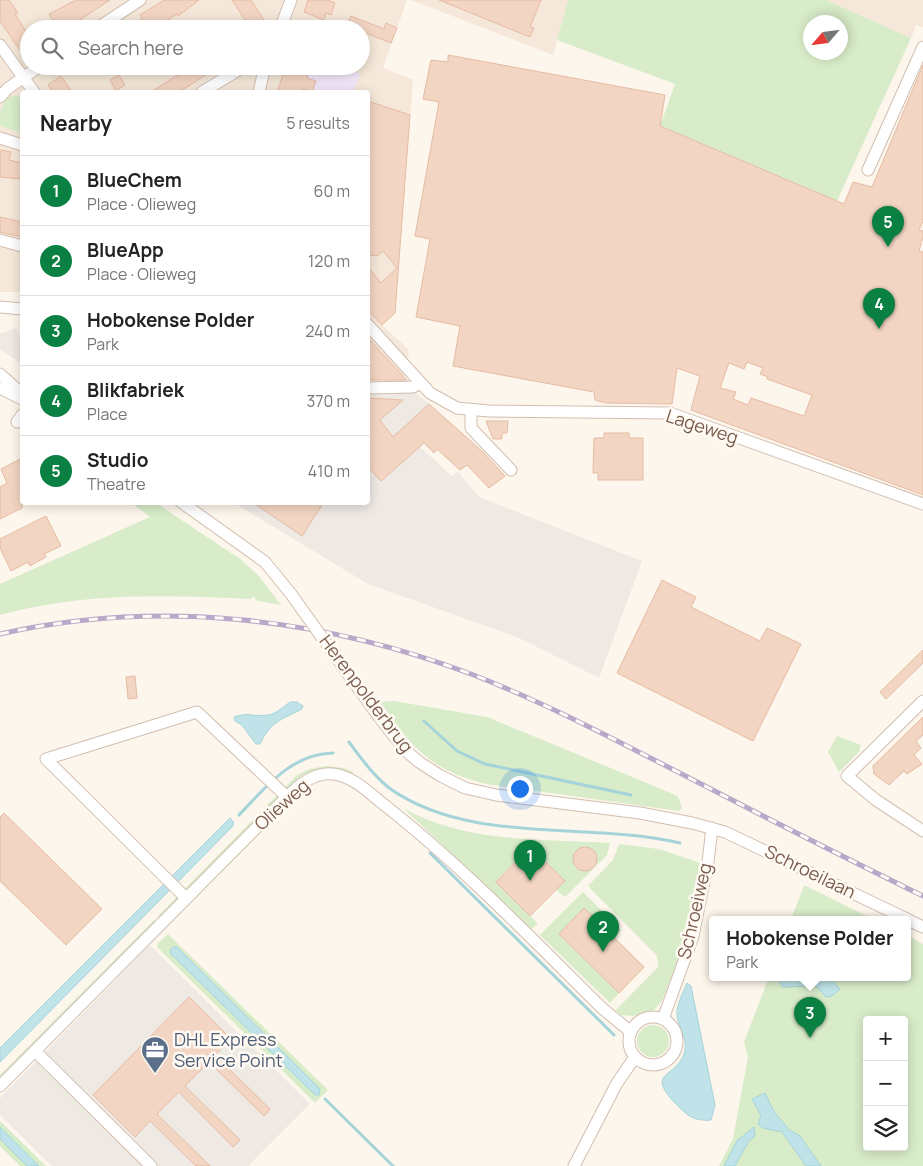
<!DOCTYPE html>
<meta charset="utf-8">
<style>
body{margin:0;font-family:Manrope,sans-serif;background:#f2f2f2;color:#222}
.controls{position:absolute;right:15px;bottom:15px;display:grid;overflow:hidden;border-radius:5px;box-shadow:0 2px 12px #0003}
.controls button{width:45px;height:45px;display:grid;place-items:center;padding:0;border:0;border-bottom:1px solid #e0e0e0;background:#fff;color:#222;font:25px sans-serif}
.compass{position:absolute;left:803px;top:15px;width:45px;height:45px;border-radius:50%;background:#fff;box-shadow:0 2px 12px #0003;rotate:242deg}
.you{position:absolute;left:519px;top:788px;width:18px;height:18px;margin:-12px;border:4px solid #fff;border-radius:50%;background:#1a73e8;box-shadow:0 0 0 8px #1a73e833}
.badge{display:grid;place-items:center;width:32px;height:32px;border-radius:50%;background:#0b8043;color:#fff;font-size:16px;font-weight:700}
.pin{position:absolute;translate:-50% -41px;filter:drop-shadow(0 1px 2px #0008)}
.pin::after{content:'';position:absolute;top:26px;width:18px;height:15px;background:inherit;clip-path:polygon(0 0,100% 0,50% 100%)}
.popup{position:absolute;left:709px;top:916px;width:202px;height:65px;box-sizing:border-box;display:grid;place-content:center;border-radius:5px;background:#fff;filter:drop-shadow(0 1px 4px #0005);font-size:16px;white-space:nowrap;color:#767676}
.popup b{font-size:19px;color:#222}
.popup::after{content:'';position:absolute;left:50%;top:100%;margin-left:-10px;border:10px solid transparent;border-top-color:#fff}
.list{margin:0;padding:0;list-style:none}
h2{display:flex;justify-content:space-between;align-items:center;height:65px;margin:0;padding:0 20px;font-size:21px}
h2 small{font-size:16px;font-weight:400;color:#767676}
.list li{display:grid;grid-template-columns:32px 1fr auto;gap:15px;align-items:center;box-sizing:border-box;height:70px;padding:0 20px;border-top:1px solid #e0e0e0}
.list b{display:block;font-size:19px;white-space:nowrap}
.list p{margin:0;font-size:16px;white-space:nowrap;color:#767676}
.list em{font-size:16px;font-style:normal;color:#767676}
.icon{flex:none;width:28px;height:28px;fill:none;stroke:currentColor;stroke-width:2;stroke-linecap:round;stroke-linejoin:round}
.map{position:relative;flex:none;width:923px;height:1166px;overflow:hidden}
.search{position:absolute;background:#fff;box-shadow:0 2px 12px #0003;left:20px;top:20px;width:350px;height:55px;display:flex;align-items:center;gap:12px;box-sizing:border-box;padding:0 18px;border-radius:28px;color:#767676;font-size:19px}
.panel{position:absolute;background:#fff;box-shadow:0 2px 12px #0003;left:20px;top:90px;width:350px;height:415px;border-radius:5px}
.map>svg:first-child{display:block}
.residential{fill:#f5e8da;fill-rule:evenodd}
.industrial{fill:#efe9e4}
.education{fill:#f3e8fa}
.green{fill:#d8ecc9;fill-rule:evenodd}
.water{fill:#bfe3e8;stroke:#a5d3da}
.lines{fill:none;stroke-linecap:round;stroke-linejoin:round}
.stream{stroke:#a5d3da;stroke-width:3}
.building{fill:#f3d5c3;stroke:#e6bba3;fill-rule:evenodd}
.minor-casing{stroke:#d1beb0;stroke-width:13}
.minor{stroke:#fff;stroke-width:11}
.rail-casing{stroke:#b9a8c9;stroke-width:5}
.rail{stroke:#fffaf3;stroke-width:3;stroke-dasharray:9;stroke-linecap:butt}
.minor-bridge-casing{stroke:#d1beb0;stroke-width:13;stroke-linecap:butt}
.minor-bridge{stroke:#fff;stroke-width:11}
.labels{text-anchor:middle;stroke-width:5;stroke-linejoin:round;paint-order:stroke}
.street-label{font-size:18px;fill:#7a5c4d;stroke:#fffaf3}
.service-label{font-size:18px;fill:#4e5e75;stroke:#fffaf3;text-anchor:start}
</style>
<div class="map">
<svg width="923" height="1166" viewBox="0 0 923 1166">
<rect width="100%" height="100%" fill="#fdf6ec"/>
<g class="residential">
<path d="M0 0H407L383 68 413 80 395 313 382 325 409 350 403 381 368 380V92H22V292H0ZM29 29H361V66H29Z"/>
<polygon points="411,0 568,0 553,55"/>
<polygon points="826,0 923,0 923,27 916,25 911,38"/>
</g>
<g class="industrial">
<polygon points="16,328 22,342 22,364 0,349 0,334"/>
<polygon points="368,380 403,381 436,410 413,433 420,447 452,476 458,472 479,497 642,561 599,678 517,637 368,584 234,503 368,502"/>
<polygon points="150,945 310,1104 248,1166 52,1166 0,1115 0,1098"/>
</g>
<polygon class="education" points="286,66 338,66 360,74 353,92 277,92"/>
<g class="green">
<path d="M568 0H826L911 38 837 201 660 126 675 84 557 40ZM810 22H840V52H810Z"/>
<path d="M15 95 22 97V133L0 126C0 114 0 99 15 95Z"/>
<path d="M132 503H156L240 559 258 575 281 605 258 601 253 596 251 599C168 595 81 592 0 615V584L150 517Z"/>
<path d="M394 701 487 717 671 793 678 797 682 808 679 811 486 784C430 770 411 747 380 702Z"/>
<polygon points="837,736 861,745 859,752 839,772 828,752"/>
<path d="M326 766 344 768 353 772 352 774C335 765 317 767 301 776L160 917 158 916 296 776 309 769Z"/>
<path d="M403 808C466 843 539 839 610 843L607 855 565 897 556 890 565 881 530 847 496 881 538 924 532 929Z"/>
<polygon points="619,844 659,849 700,863 680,954 662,1001 654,1010 633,1016 621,1015 616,1010 658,967 657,956 588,886 613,860"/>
<polygon points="804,886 806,886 873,919 791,919"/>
<polygon points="583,892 621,930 613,937 584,909 559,934 619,993 610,1003 540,935"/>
<polygon points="154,920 156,921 0,1079 0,1075"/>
<polygon points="168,934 328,1090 315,1103 157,947 158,943"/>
<path d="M908 936 923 944V1166H719L733 1139 748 1057 744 1042 769 977H908ZM867 1020H904V1147H867Z"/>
<circle cx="653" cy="1041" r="16"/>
<polygon points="0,1121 46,1166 20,1166 0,1146"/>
</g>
<g class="water">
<path d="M290 702H297L303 706 302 709C281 720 271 721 260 744H256L242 725 235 721 234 717C246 712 256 717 268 715 276 714 283 707 290 702Z"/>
<polygon points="230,818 234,823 232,827 0,1062 0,1048"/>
<polygon points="173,947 177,947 320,1089 319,1095 315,1095 171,954 170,950"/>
<polygon points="780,977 829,977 840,989 832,996 826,997 816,986 783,987 779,981"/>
<path d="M687 983 691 986 715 1105 711 1120C697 1121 690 1118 680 1108 640 1069 679 1080 685 1050 687 1037 679 1028 677 1016 676 1005 683 993 687 983Z"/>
<polygon points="765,1093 773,1110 789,1130 800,1136 821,1166 806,1166 782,1132 763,1128 758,1124 761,1116 752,1099"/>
<polygon points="0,1127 39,1166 27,1166 0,1139"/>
<polygon points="754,1127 755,1136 749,1141 735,1166 724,1166 737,1141"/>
</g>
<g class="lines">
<g class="stream">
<polyline points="424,721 457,751 485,764 631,795"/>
<path d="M349 742C361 758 375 778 392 790 473 845 586 821 680 843"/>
<path d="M239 815C266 787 291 754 333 753"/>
<polyline points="430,853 614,1035"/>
<polyline points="325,1099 393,1166"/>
</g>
</g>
<g class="building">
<polygon points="0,0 9,0 18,13 15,14 29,36 29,55 23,47 19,49 0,21"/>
<polygon points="76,0 110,0 66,29 58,29 49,14"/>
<polygon points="164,0 199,0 178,16 177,14 154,29 127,29 142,19 140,15"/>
<polygon points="232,0 251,0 264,20 258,25 260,29 245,29 241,23 245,20"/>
<polygon points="308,0 327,0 335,3 331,15 326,13 324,20 304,12"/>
<polygon points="439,0 541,0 530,27 534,28 530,37"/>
<polygon points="351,16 384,29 386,23 397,28 391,43 361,31 361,29 347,25"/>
<path d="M448 55 665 95 660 126 844 204 853 182 872 187 923 65V221L919 230 923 231V237L919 251 923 252V495L691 410 700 376 677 368 672 404 606 403 595 400 594 392 453 366 460 326 416 317 430 239 415 236 439 102 423 99 431 60 448 62ZM747 362 763 368 760 374 768 377 767 379 812 395 804 416 751 398 748 405 733 399 736 392 720 388 729 363 744 369Z"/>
<polygon points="174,66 220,66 179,92 151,92 179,74"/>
<polygon points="286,66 311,66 307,78 316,81 312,92 303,89 302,92 277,92"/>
<polygon points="119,75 125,85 116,91 110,80"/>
<polygon points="61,76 72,92 53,92 48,85"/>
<polygon points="368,101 410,115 395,313 382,325 368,310 368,267 381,283 397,268 383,251 377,256 368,255"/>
<polygon points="0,150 11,152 9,160 22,163 22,179 0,177"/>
<polygon points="0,217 22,222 22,237 0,232"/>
<polygon points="368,338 387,359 407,380 371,380 368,375"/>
<polygon points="368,398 403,400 380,420 393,437 429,404 483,452 505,476 489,488 467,465 460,470 437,449 434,453 424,443 381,481 368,467"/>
<polygon points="486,421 508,421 507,433 502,433 502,439 493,439"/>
<polygon points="604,433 629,433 629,438 643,438 643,480 598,480 598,473 593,473 594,438 604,438"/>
<polygon points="22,458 22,508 0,519 0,487 7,483 1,469"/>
<polygon points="252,502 324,502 302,536"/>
<polygon points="46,516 61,546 44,554 46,557 30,566 28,562 11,571 0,548 0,539"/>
<polygon points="662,580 696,597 691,607 760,641 767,628 801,644 753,741 617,673"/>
<polygon points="923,650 923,663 886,699 880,692"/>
<polygon points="135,676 137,698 128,699 126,677"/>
<polygon points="923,717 923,735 916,741 921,748 914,755 922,764 907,774 904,771 889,785 874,774 873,766"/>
<polygon points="4,813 102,909 66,945 0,881 0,817"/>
<polygon points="530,847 565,881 530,916 496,882"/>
<circle cx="585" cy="859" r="12"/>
<polygon points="584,908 644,967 619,993 559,934"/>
<polygon points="189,997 231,1039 215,1055 270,1109 264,1116 209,1062 185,1086 240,1140 233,1147 179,1092 157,1114 210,1166 196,1166 150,1121 135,1137 93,1095"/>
</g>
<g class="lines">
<g class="minor-casing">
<g id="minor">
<polyline points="96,29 140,0"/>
<polyline points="280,29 291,0"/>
<polyline points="0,45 34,92"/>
<polyline points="202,92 245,66"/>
<polyline points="259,92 265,66"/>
<polyline points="0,97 7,89 40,66"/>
<polyline points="0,138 22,145"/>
<polyline points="868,170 923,47"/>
<polyline points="0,240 22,246"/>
<polyline points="0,307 22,309"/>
<polyline points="368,325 430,393 457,408 489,411 670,413 923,504"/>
<polyline points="0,374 22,394"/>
<polyline points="0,388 22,399"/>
<polyline points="368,388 413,387 420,383"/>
<polyline points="471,411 471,428 511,470"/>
<polyline points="17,422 22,415"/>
<polyline points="181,502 265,562 291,594"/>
<polyline points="923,701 847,776 876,800 923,831"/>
<polyline points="379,717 406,751 419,762 439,775 465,788 496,795 640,813 692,823 725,832 907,919"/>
<polyline points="186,898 46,759 197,712 287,797"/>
<polyline points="908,920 923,927"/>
<circle cx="653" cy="1041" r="24"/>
<polyline points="663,1019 693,936 708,862 712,828"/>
<polyline points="35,1051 151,1166"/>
<path d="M0 1086 287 797C299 785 314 772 333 774 354 776 371 795 387 807 464 868 533 940 603 1009L631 1032"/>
<polyline points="574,1166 617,1083 635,1057"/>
</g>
</g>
<use href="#minor" class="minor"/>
<g class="rail-casing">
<path id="rail" d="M0 634C157 599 320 617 471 674 554 706 632 749 711 789 782 826 852 861 923 896"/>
</g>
<use href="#rail" class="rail"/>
<g class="minor-bridge-casing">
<polyline id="minor-bridge" points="291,594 379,717"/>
</g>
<use href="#minor-bridge" class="minor-bridge"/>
</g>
<defs>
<g id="office-pin" transform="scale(1.4375)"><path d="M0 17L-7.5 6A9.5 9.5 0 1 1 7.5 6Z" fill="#5c6f8a" stroke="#fffaf3"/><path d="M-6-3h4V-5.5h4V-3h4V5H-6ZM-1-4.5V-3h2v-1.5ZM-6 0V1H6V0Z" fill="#fff"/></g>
</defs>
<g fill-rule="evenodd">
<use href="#office-pin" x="155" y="1050"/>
</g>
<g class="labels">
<g class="street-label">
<text transform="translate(702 427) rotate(18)" y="6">Lageweg</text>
<text transform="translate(366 694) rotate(53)" y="6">Herenpolderbrug</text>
<text transform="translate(282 805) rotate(-42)" y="6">Olieweg</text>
<text transform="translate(810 872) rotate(26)" y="6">Schroeilaan</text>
<text transform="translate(695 911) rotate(-77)" y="6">Schroeiweg</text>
</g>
<g class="service-label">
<text x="174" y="1046">DHL Express<tspan x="174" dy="21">Service Point</tspan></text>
</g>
</g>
</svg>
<div class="controls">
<button>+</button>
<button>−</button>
<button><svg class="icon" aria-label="layers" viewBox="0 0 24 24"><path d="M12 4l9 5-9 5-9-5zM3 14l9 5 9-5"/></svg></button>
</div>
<svg class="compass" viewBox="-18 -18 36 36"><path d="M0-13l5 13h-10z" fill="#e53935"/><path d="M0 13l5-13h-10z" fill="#767676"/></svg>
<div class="you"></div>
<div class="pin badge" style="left:530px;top:881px">1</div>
<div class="pin badge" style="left:603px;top:952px">2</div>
<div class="pin badge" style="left:810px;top:1038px">3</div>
<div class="popup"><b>Hobokense Polder</b>Park</div>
<div class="pin badge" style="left:879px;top:329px">4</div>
<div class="pin badge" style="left:888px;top:247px">5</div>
<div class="search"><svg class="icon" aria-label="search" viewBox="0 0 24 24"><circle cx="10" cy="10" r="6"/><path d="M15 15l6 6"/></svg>Search here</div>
<section class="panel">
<h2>Nearby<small>5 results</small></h2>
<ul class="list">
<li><span class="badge">1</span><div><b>BlueChem</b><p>Place · Olieweg</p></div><em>60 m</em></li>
<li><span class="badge">2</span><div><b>BlueApp</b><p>Place · Olieweg</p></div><em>120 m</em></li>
<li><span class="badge">3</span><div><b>Hobokense Polder</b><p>Park</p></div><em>240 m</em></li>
<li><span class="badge">4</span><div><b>Blikfabriek</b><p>Place</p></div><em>370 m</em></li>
<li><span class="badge">5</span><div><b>Studio</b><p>Theatre</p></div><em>410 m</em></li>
</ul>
</section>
</div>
